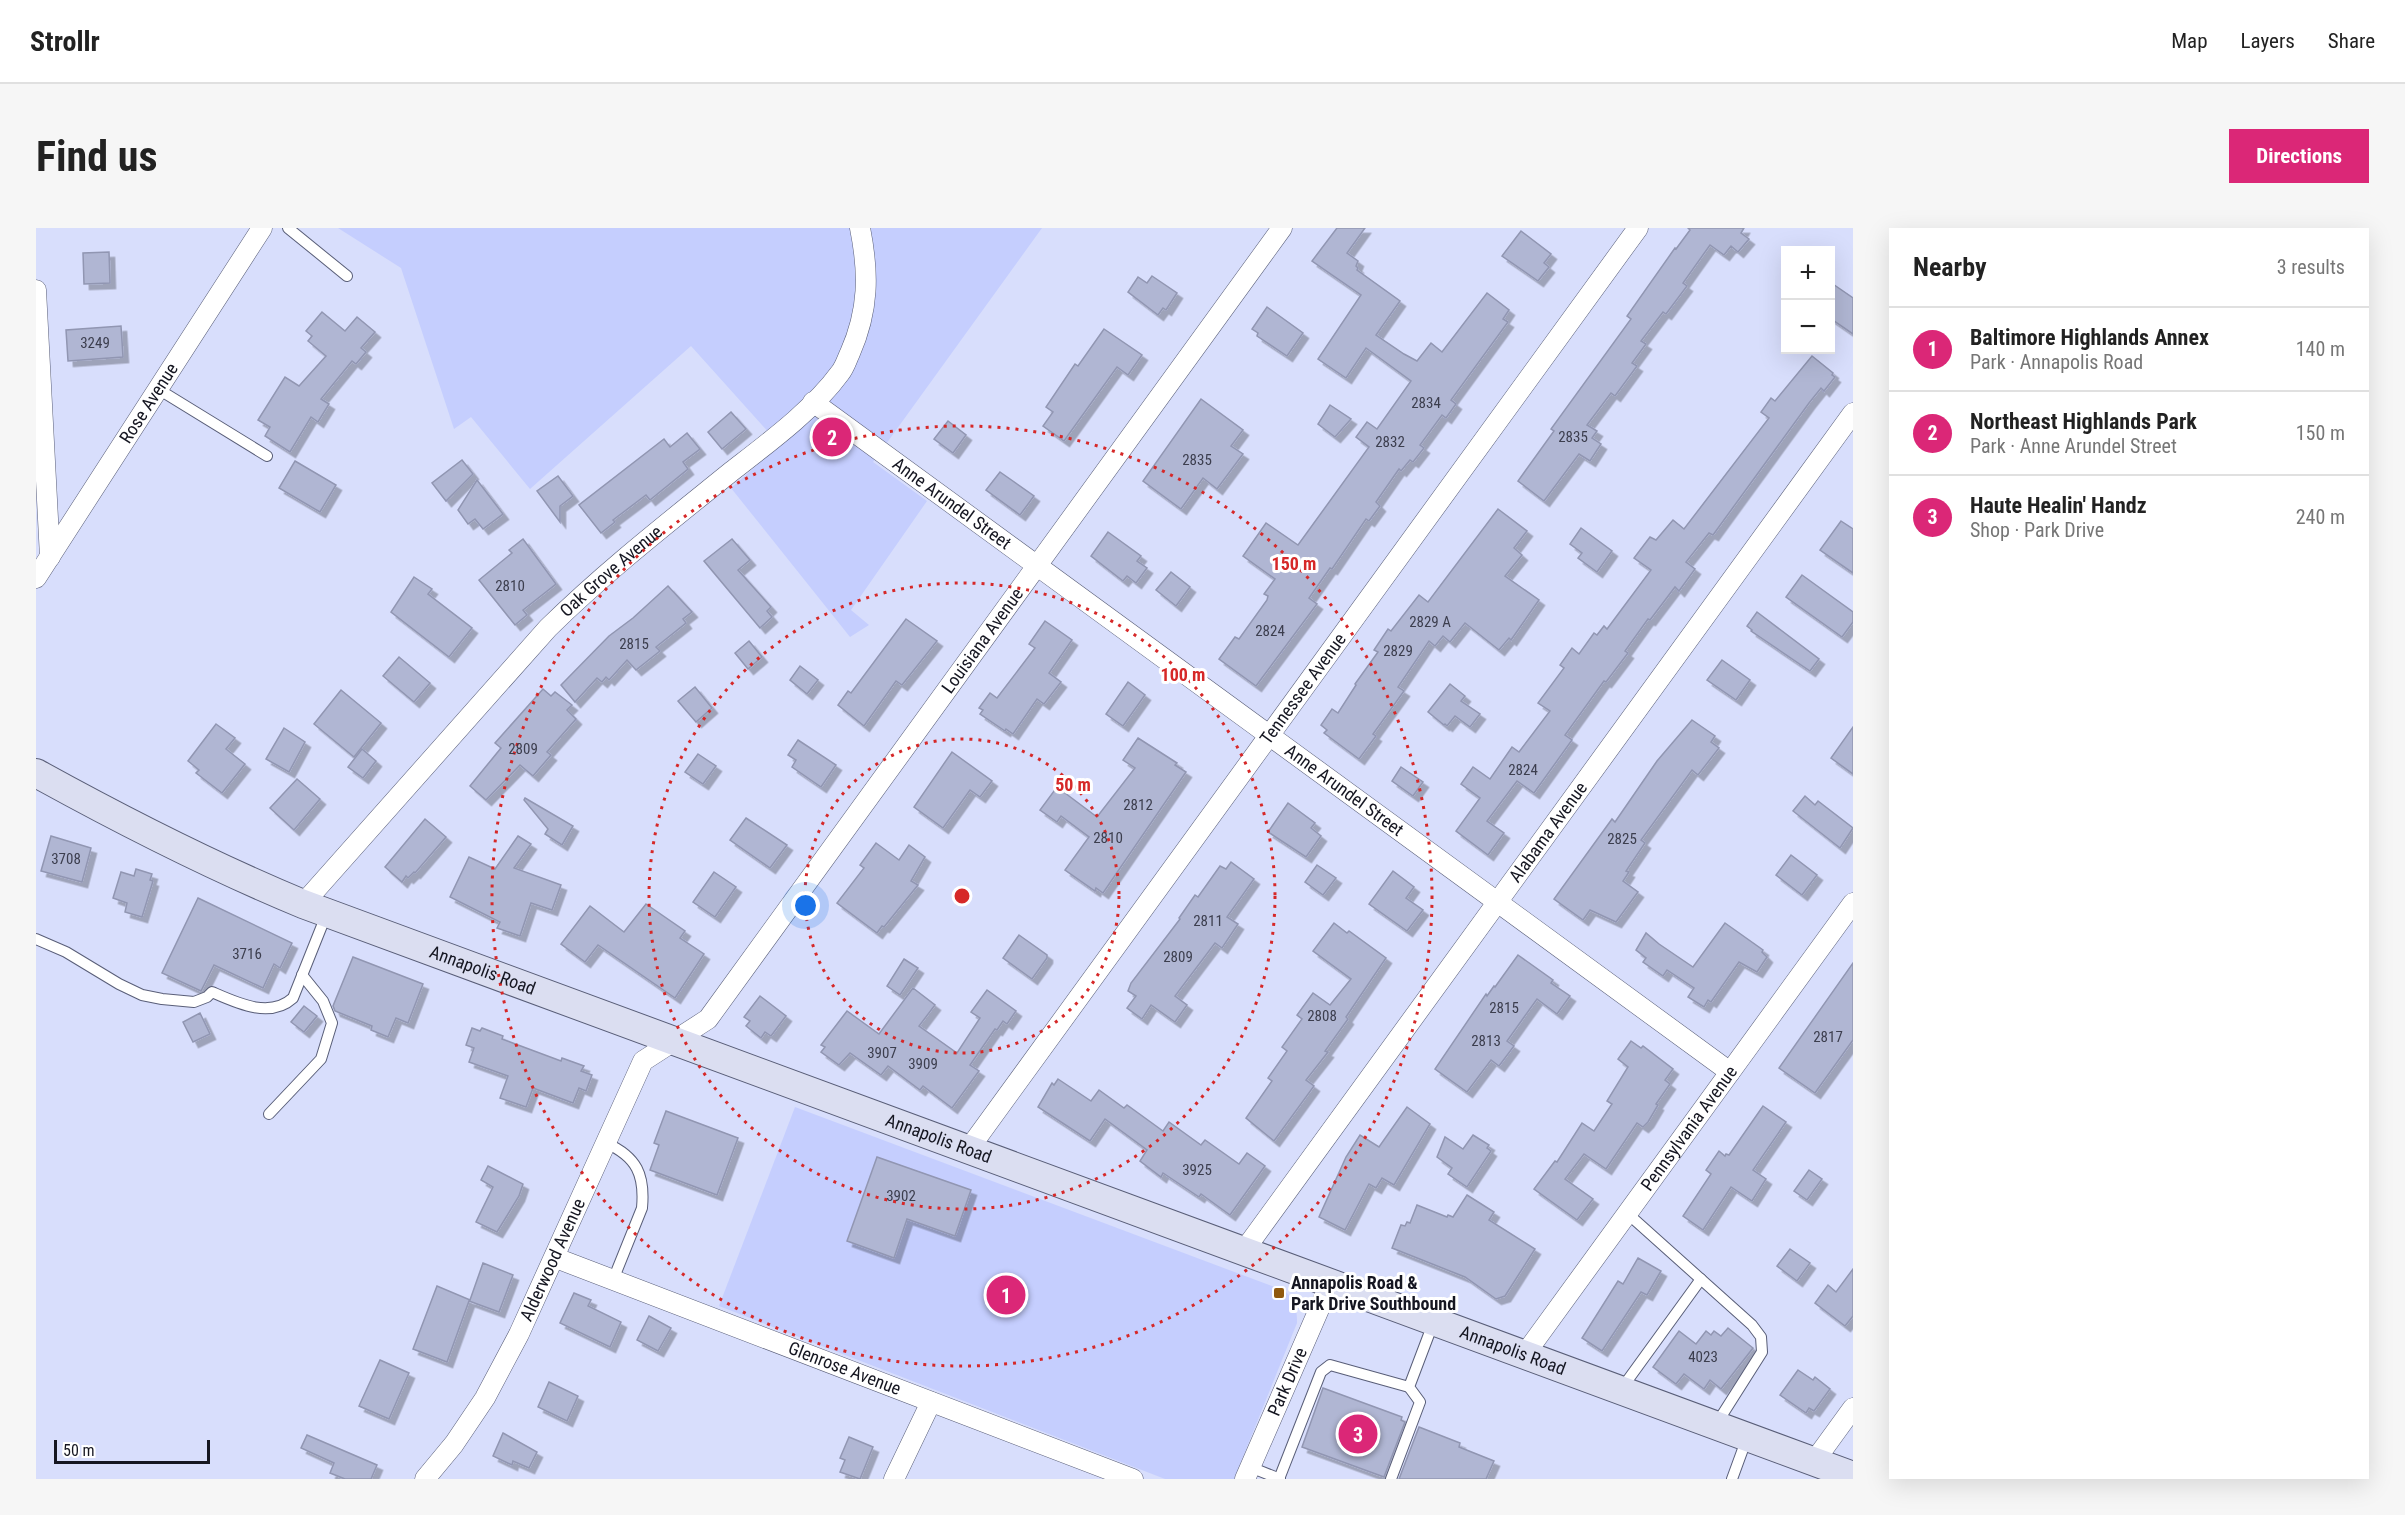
<!DOCTYPE html>
<meta charset="utf-8">
<style>
body{margin:0;font-family:"Roboto Condensed",sans-serif;background:#f6f6f6;color:#222}
.controls{position:absolute;right:18px;top:18px;display:grid;overflow:hidden;border-radius:0px;box-shadow:0 6px 24px #0002}
.controls button{width:54px;height:54px;display:grid;place-items:center;padding:0;border:0;border-bottom:2px solid #e0e0e0;background:#fff;color:#222;font:30px sans-serif}
.scale{position:absolute;left:18px;bottom:15px;width:156px;box-sizing:border-box;padding-left:6px;border:3px solid #151621;border-top:0;font-size:16px;line-height:21px;white-space:nowrap;color:#151621;-webkit-text-stroke:4px #fff;paint-order:stroke}
.you{position:absolute;left:770px;top:678px;width:21px;height:21px;margin:-15px;border:4px solid #fff;border-radius:50%;background:#1a73e8;box-shadow:0 0 0 9px #1a73e833}
.badge{display:grid;place-items:center;width:39px;height:39px;border-radius:50%;background:#db2777;color:#fff;font-size:20px;font-weight:700}
.pin{position:absolute;translate:-50% -50%;border:3px solid #fff;box-shadow:0 2px 6px #0006}
.list{margin:0;padding:0;list-style:none}
h2{display:flex;justify-content:space-between;align-items:center;height:78px;margin:0;padding:0 24px;font-size:26px}
h2 small{font-size:20px;font-weight:400;color:#767676}
.list li{display:grid;grid-template-columns:39px 1fr auto;gap:18px;align-items:center;box-sizing:border-box;height:84px;padding:0 24px;border-top:2px solid #e0e0e0}
.list b{display:block;font-size:22px;white-space:nowrap}
.list p{margin:0;font-size:20px;white-space:nowrap;color:#767676}
.list em{font-size:20px;font-style:normal;color:#767676}
.map{position:relative;flex:none;width:1817px;height:1251px;overflow:hidden;border-radius:0px}
header{display:flex;align-items:center;gap:36px;box-sizing:border-box;height:84px;padding:0 30px;background:#fff;border-bottom:2px solid #e0e0e0}
header strong{font-size:28px}
nav{display:flex;gap:33px;margin-inline-start:auto;font-size:21px}
.intro{display:flex;align-items:center;justify-content:space-between;box-sizing:border-box;height:144px;padding:0 36px}
h1{margin:0;font-size:42px}
.button{padding:15px 27px;border-radius:0px;background:#db2777;color:#fff;font-size:21px;font-weight:700}
main{display:flex;gap:36px;padding:0 36px}
aside{flex:1;background:#fff;border-radius:0px;box-shadow:0 6px 24px #0002}
.map>svg:first-child{display:block}
.green{fill:#c5cefe}
.building{fill:#b0b6d3;stroke:#9196b2;stroke-width:1.5;filter:url(#shadow)}
.lines{fill:none;stroke-linecap:round;stroke-linejoin:round}
.service-casing{stroke:#595e78;stroke-width:12}
.minor-casing{stroke:#595e78;stroke-width:21}
.secondary-casing{stroke:#595e78;stroke-width:30}
.service{stroke:#fff;stroke-width:10}
.minor{stroke:#fff;stroke-width:20}
.secondary{stroke:#dbdef1;stroke-width:28}
.ring{fill:none;stroke:#d62828;stroke-width:3;stroke-dasharray:3 6}
.poi-dot{fill:#90590f;stroke:#fff;stroke-width:2}
.labels{text-anchor:middle;stroke-width:6;stroke-linejoin:round;paint-order:stroke}
.number-label{font-size:15px;fill:#3c3e4e}
.street-label{font-size:18px;fill:#151621;stroke:#fff}
.poi-label{font-size:18px;font-weight:bold;fill:#151621;stroke:#fff;text-anchor:start}
.centre{fill:#d62828;stroke:#fff;stroke-width:3}
.ring-label{font-size:18px;text-anchor:middle;font-weight:bold;fill:#d62828;stroke:#fff;stroke-width:6;stroke-linejoin:round;paint-order:stroke}
</style>
<header>
<strong>Strollr</strong>
<nav><a>Map</a><a>Layers</a><a>Share</a></nav>
</header>
<div class="intro"><h1>Find us</h1><a class="button">Directions</a></div>
<main>
<div class="map">
<svg width="1817" height="1251" viewBox="0 0 1817 1251">
<defs>
<filter id="shadow"><feDropShadow dx="5.5" dy="5.5" stdDeviation="0" flood-color="#0004"/></filter>
</defs>
<rect width="100%" height="100%" fill="#d8defc"/>
<g class="green">
<polygon points="302,0 1006,0 837,234 891,273 815,382 833,397 814,409 695,260 744,217 655,118 494,261 435,189 418,201 365,40"/>
<path d="M759 879 1249 1063C1259 1072 1261 1081 1261 1095L1198 1251H1129L683 1078Z"/>
</g>
<g class="building">
<polygon points="1301,0 1329,0 1311,25 1322,33 1320,38 1322,40 1321,42 1364,73 1340,107 1368,126 1381,133 1395,115 1406,124 1451,65 1473,82 1467,91 1472,94 1415,172 1420,176 1410,190 1406,187 1384,217 1388,220 1377,234 1374,232 1365,243 1363,241 1340,274 1344,278 1333,293 1330,291 1296,341 1294,340 1273,370 1281,376 1220,458 1183,431 1199,409 1203,411 1231,372 1232,368 1228,366 1239,351 1207,328 1230,295 1262,317 1333,219 1320,209 1331,194 1341,201 1375,153 1330,120 1310,150 1282,131 1325,67 1276,33"/>
<polygon points="1652,0 1708,0 1705,5 1713,11 1702,24 1695,18 1688,27 1674,17 1647,55 1651,58 1630,86 1627,84 1605,113 1610,116 1596,135 1601,138 1579,168 1575,165 1551,197 1561,203 1556,210 1565,216 1554,233 1543,226 1508,273 1482,253 1518,203 1515,201 1595,91 1591,88 1639,20 1640,21 1654,2"/>
<polygon points="1485,3 1515,26 1508,35 1513,39 1502,53 1466,28"/>
<polygon points="73,24 74,55 48,56 47,25"/>
<polygon points="1116,48 1141,65 1130,82 1127,80 1122,87 1092,64 1102,49 1111,55"/>
<polygon points="1794,54 1817,70 1817,106 1794,90"/>
<polygon points="1231,79 1267,105 1251,128 1221,108 1222,105 1216,101"/>
<polygon points="286,84 309,103 321,89 339,104 325,120 330,124 320,136 316,133 285,171 293,176 282,194 275,189 254,224 229,208 234,199 222,192 249,149 263,158 290,128 272,113 276,108 270,103"/>
<polygon points="85,98 87,129 32,133 30,102"/>
<polygon points="1068,101 1106,127 1092,147 1081,139 1028,213 1007,198 1017,184 1010,179 1039,136 1042,138"/>
<polygon points="1776,128 1797,145 1796,147 1799,149 1788,163 1785,160 1773,175 1677,307 1673,305 1650,334 1659,341 1643,363 1639,359 1614,392 1612,391 1589,423 1592,425 1570,454 1568,453 1529,507 1536,512 1498,565 1481,553 1451,593 1468,605 1452,627 1420,603 1444,570 1425,556 1437,539 1454,551 1476,519 1483,524 1514,483 1502,475 1528,440 1524,437 1536,420 1543,426 1558,405 1561,407 1568,398 1571,401 1615,342 1598,330 1614,309 1620,312 1637,292 1648,301 1733,190 1725,184 1735,170 1739,173"/>
<polygon points="1165,171 1207,202 1195,218 1207,226 1181,261 1167,250 1145,281 1107,253"/>
<polygon points="1294,177 1315,191 1299,209 1282,196"/>
<polygon points="695,184 710,201 686,221 672,204"/>
<polygon points="912,193 930,207 917,225 898,211"/>
<polygon points="651,205 664,221 647,234 652,241 614,272 610,267 577,292 579,294 565,305 543,277 628,211 634,219"/>
<polygon points="426,232 437,246 410,273 396,255"/>
<polygon points="259,233 300,257 284,284 243,260"/>
<polygon points="964,244 998,268 984,287 950,262"/>
<polygon points="522,248 537,268 524,278 524,294 501,263"/>
<polygon points="441,252 467,286 447,301 439,291 432,296 422,282"/>
<polygon points="1462,281 1491,303 1478,320 1486,327 1469,348 1503,372 1475,412 1473,410 1463,422 1429,395 1414,414 1407,408 1399,418 1393,413 1362,459 1368,463 1337,506 1340,508 1323,531 1288,505 1291,502 1285,497 1296,481 1302,485 1320,457 1319,456 1342,424 1338,422 1352,401 1355,403 1383,367 1392,374"/>
<polygon points="1805,293 1817,301 1817,345 1784,322"/>
<polygon points="1545,300 1576,323 1561,344 1542,330 1546,325 1534,316"/>
<polygon points="1072,304 1105,328 1101,333 1111,340 1100,355 1091,348 1087,353 1055,328"/>
<polygon points="487,311 520,356 487,382 491,387 479,397 443,352 476,325 473,322"/>
<polygon points="696,311 714,332 702,342 735,379 731,383 736,389 724,400 668,333"/>
<polygon points="1135,344 1154,359 1140,378 1120,362"/>
<polygon points="1766,347 1817,384 1817,394 1806,409 1750,369"/>
<polygon points="378,349 396,361 392,366 436,400 413,429 355,384"/>
<polygon points="632,358 656,384 647,391 650,395 620,419 624,423 600,442 591,432 573,452 570,449 566,454 561,450 539,474 525,457 573,408 597,390"/>
<polygon points="1721,384 1783,431 1774,443 1715,403 1716,402 1711,398"/>
<polygon points="870,391 901,413 866,457 860,453 828,498 802,477 812,463 815,465"/>
<polygon points="1009,393 1036,412 1013,445 1025,454 1008,476 1001,471 977,506 970,501 969,503 944,486 947,482 943,480 954,465 961,470 999,420 993,416"/>
<polygon points="713,413 726,429 712,441 699,425"/>
<polygon points="363,429 394,455 378,474 347,448"/>
<polygon points="1686,432 1714,452 1700,472 1671,452"/>
<polygon points="764,438 782,452 771,466 754,452"/>
<polygon points="1092,454 1109,467 1087,498 1070,486"/>
<polygon points="1414,456 1429,468 1425,473 1444,486 1434,499 1419,488 1411,498 1409,496 1408,497 1392,484"/>
<polygon points="659,459 676,480 660,494 642,473"/>
<polygon points="507,461 515,468 519,464 536,477 531,482 540,491 511,524 515,527 497,548 484,537 450,572 434,558 465,520 459,515"/>
<polygon points="305,462 345,495 318,529 278,496"/>
<polygon points="1656,492 1679,508 1675,514 1683,520 1662,547 1656,542 1605,612 1609,615 1590,643 1593,644 1587,653 1602,664 1580,694 1554,682 1547,692 1518,671 1576,591 1579,594 1621,533"/>
<polygon points="180,496 199,510 190,521 209,536 186,565 160,545 163,542 152,533"/>
<polygon points="1817,499 1817,546 1795,530"/>
<polygon points="248,500 269,514 253,544 230,531"/>
<polygon points="1102,510 1141,535 1139,537 1150,544 1067,665 1060,660 1059,663 1029,642 1053,609 1025,588 1021,594 1004,582 1021,559 1061,589 1099,540 1087,532"/>
<polygon points="762,512 800,537 785,559 756,539 760,532 752,527"/>
<polygon points="326,521 340,533 327,550 312,539"/>
<polygon points="916,524 956,553 944,569 934,562 907,600 878,579"/>
<polygon points="662,526 680,538 667,556 649,544"/>
<polygon points="1365,539 1387,554 1377,568 1356,553"/>
<polygon points="261,551 284,571 258,602 234,580"/>
<polygon points="1769,568 1779,577 1782,573 1817,600 1804,620 1757,583"/>
<polygon points="489,570 537,598 526,617 509,606 512,601 488,572"/>
<polygon points="1252,575 1279,595 1275,600 1285,608 1270,629 1232,604"/>
<polygon points="710,590 751,617 734,640 694,612"/>
<polygon points="389,591 410,609 379,645 378,644 372,650 370,648 366,654 349,639"/>
<polygon points="15,608 55,620 46,654 5,643"/>
<polygon points="482,608 495,616 478,640 525,657 516,682 495,675 484,708 461,700 464,694 414,669 433,629 459,641"/>
<polygon points="840,615 863,632 873,617 889,629 875,653 882,657 848,699 846,698 841,705 801,675 828,640 824,637"/>
<polygon points="1755,627 1781,647 1766,667 1740,647"/>
<polygon points="1195,634 1218,651 1191,689 1202,696 1186,720 1179,715 1139,768 1151,777 1139,794 1115,777 1106,791 1091,780 1100,768 1092,763 1095,755 1144,691 1143,690 1159,667 1162,669 1184,638 1190,641"/>
<polygon points="1281,637 1300,650 1287,667 1269,654"/>
<polygon points="100,641 116,646 114,652 117,653 106,689 89,684 91,675 77,670 85,644 98,648"/>
<polygon points="1357,643 1378,659 1370,670 1387,682 1371,703 1333,676"/>
<polygon points="678,644 700,659 679,689 657,674"/>
<polygon points="162,670 256,715 244,740 238,736 227,760 178,737 165,763 126,745"/>
<polygon points="610,676 649,703 644,710 668,726 639,770 562,717 549,734 525,716 554,678 588,704"/>
<polygon points="1298,695 1311,705 1313,703 1350,730 1310,789 1312,791 1289,823 1292,824 1270,852 1278,858 1238,913 1210,890 1236,853 1232,850 1251,823 1246,819 1266,791 1261,787 1277,765 1294,777 1315,751 1277,723"/>
<polygon points="1689,695 1727,722 1726,724 1731,729 1721,744 1703,734 1675,774 1672,772 1668,779 1652,769 1658,760 1631,742 1627,748 1607,734 1610,730 1600,722 1610,705 1623,716 1657,739"/>
<polygon points="983,707 1011,727 1011,730 996,751 967,730"/>
<polygon points="1482,727 1517,752 1515,755 1534,768 1521,786 1501,771 1471,813 1478,818 1463,838 1455,832 1431,864 1399,841 1450,766 1451,768 1458,758 1459,759"/>
<polygon points="317,729 387,756 372,795 360,790 352,809 335,802 336,798 299,783 297,778"/>
<polygon points="868,731 882,740 864,767 851,758"/>
<polygon points="1817,735 1817,812 1779,865 1743,840"/>
<polygon points="877,760 899,777 883,798 921,825 944,790 935,784 951,762 980,783 971,796 967,793 961,802 959,801 934,837 943,843 916,880 887,858 884,862 852,838 845,847 814,825 803,837 785,824 789,819 785,817 811,783 843,806"/>
<polygon points="724,768 750,788 735,808 729,804 725,810 710,798 714,793 708,789"/>
<polygon points="268,778 281,788 268,804 255,794"/>
<polygon points="164,785 174,806 157,814 147,794"/>
<polygon points="436,800 444,803 446,800 467,808 466,811 525,833 526,830 548,838 545,843 556,847 550,863 543,860 537,875 497,860 490,879 464,870 472,848 433,834 438,820 430,817"/>
<polygon points="1595,813 1605,820 1607,818 1637,841 1629,852 1634,856 1620,876 1622,877 1612,894 1607,899 1601,895 1570,941 1548,926 1529,951 1557,971 1541,992 1498,961 1519,933 1521,934 1546,895 1558,903 1576,876 1571,873 1592,839 1582,831"/>
<polygon points="1022,851 1055,873 1063,862 1088,880 1091,877 1127,903 1133,894 1165,917 1169,912 1203,936 1211,925 1229,938 1194,987 1165,966 1163,969 1127,945 1125,949 1104,933 1111,922 1069,891 1054,913 1002,879 1016,855 1018,857"/>
<polygon points="1727,878 1750,894 1717,942 1730,951 1716,973 1695,959 1667,1002 1647,988 1675,946 1670,942 1683,923 1689,928 1690,926 1693,927"/>
<polygon points="1371,879 1394,896 1358,957 1346,950 1340,960 1333,956 1309,1002 1283,989 1310,929 1324,907 1343,919"/>
<polygon points="630,883 702,910 681,967 614,942 623,917 618,915"/>
<polygon points="1437,907 1453,917 1451,920 1455,923 1431,959 1412,946 1416,940 1401,929 1409,909 1427,921"/>
<polygon points="841,929 935,962 919,1008 871,991 858,1030 811,1013"/>
<polygon points="452,938 487,956 483,968 461,1004 440,994 457,959 445,952"/>
<polygon points="1773,942 1786,951 1771,972 1758,963"/>
<polygon points="1431,967 1458,984 1453,992 1499,1021 1469,1068 1460,1071 1429,1049 1356,1020 1365,997 1369,998 1371,994 1374,995 1381,977 1411,989 1412,987 1417,989"/>
<polygon points="1754,1021 1774,1035 1761,1053 1741,1038"/>
<polygon points="1602,1030 1625,1043 1611,1067 1605,1064 1566,1123 1546,1110 1582,1053 1587,1056"/>
<polygon points="447,1035 477,1047 463,1084 433,1073 411,1134 377,1121 401,1058 434,1072"/>
<polygon points="1817,1041 1817,1088 1809,1098 1779,1075 1792,1057 1800,1064"/>
<polygon points="538,1065 555,1072 552,1078 585,1094 574,1119 524,1095"/>
<polygon points="613,1088 635,1100 622,1123 601,1112"/>
<polygon points="1692,1100 1717,1120 1685,1161 1674,1152 1668,1161 1648,1146 1640,1156 1617,1139 1643,1103 1660,1116 1670,1103 1675,1107 1678,1103 1685,1108"/>
<polygon points="344,1132 373,1145 353,1191 323,1178"/>
<polygon points="1762,1142 1777,1152 1779,1149 1794,1161 1778,1183 1773,1180 1770,1185 1744,1167"/>
<polygon points="513,1154 542,1168 531,1193 502,1179"/>
<polygon points="1287,1160 1366,1189 1365,1192 1369,1194 1348,1249 1266,1219"/>
<polygon points="1383,1199 1424,1215 1423,1219 1458,1233 1450,1251 1363,1251"/>
<polygon points="467,1205 501,1224 493,1240 477,1233 476,1237 457,1228"/>
<polygon points="271,1207 341,1237 335,1251 309,1251 294,1245 298,1235 265,1220"/>
<polygon points="813,1209 837,1219 824,1251 804,1244 809,1232 804,1230"/>
</g>
<g class="lines">
<g class="service-casing">
<g id="service">
<polyline points="252,0 311,48"/>
<polyline points="122,161 231,228"/>
<path d="M0 711 30 724 83 756 106 767 126 771 158 774 171 769 176 764C201 775 234 791 257 770L291 685"/>
<polyline points="233,886 285,831 296,795 287,773 266,747"/>
<path d="M570 915C601 929 609 947 606 980L577 1052"/>
<polyline points="1591,985 1716,1097 1725,1109 1726,1124 1681,1195"/>
<polyline points="1586,1160 1665,1051"/>
<polyline points="1214,1239 1244,1251"/>
<polyline points="1243,1251 1285,1144 1294,1137 1373,1159"/>
<polyline points="1355,1251 1384,1174 1373,1159 1398,1093"/>
<polyline points="1696,1251 1711,1210"/>
</g>
</g>
<g class="minor-casing">
<g id="minor">
<polyline points="0,62 14,329"/>
<path id="s1" d="M777 174 1694 844"/>
<path id="s2" d="M0 350 226 0"/>
<path id="s3" d="M267 676 512 400C570 343 633 294 696 243 732 215 777 182 804 145 809 139 811 131 814 125 833 82 833 45 824 0"/>
<path id="s4" d="M932 922 1602 0"/>
<path id="s5" d="M1207 1024 1817 185"/>
<path id="s6" d="M520 1030 1097 1251"/>
<path id="s7" d="M1489 1126 1817 675"/>
<polyline points="1777,1235 1817,1180"/>
<path id="s8" d="M389 1251 418 1216 449 1170 483 1106 607 833 672 791 1246 0"/>
<polyline points="858,1251 895,1174"/>
<path id="s9" d="M1209 1251 1294 1056"/>
</g>
</g>
<g class="secondary-casing">
<g id="secondary">
<path id="s10" d="M0 545C87 593 175 638 267 676L1817 1248"/>
</g>
</g>
<use href="#service" class="service"/>
<use href="#minor" class="minor"/>
<use href="#secondary" class="secondary"/>
</g>
<g class="ring">
<circle cx="926" cy="668" r="157"/>
<circle cx="926" cy="668" r="313"/>
<circle cx="926" cy="668" r="470"/>
</g>
<rect class="poi-dot" x="1237" y="1059" width="12" height="12" rx="3"/>
<g class="labels">
<g class="number-label">
<text x="59" y="120">3249</text>
<text x="1390" y="180">2834</text>
<text x="1537" y="214">2835</text>
<text x="1354" y="219">2832</text>
<text x="1161" y="237">2835</text>
<text x="474" y="363">2810</text>
<text x="1394" y="399">2829 A</text>
<text x="1234" y="408">2824</text>
<text x="598" y="421">2815</text>
<text x="1362" y="428">2829</text>
<text x="487" y="526">2809</text>
<text x="1487" y="547">2824</text>
<text x="1102" y="582">2812</text>
<text x="1072" y="615">2810</text>
<text x="1586" y="616">2825</text>
<text x="30" y="636">3708</text>
<text x="1172" y="698">2811</text>
<text x="211" y="731">3716</text>
<text x="1142" y="734">2809</text>
<text x="1468" y="785">2815</text>
<text x="1286" y="793">2808</text>
<text x="1792" y="814">2817</text>
<text x="1450" y="818">2813</text>
<text x="846" y="830">3907</text>
<text x="887" y="841">3909</text>
<text x="1161" y="947">3925</text>
<text x="865" y="973">3902</text>
<text x="1667" y="1134">4023</text>
</g>
<g class="street-label">
<text dy="6" stroke="none"><textPath href="#s2" startOffset="208">Rose Avenue</textPath></text>
<text dy="6" stroke="none"><textPath href="#s1" startOffset="172">Anne Arundel Street</textPath></text>
<text dy="6" stroke="none"><textPath href="#s3" startOffset="454">Oak Grove Avenue</textPath></text>
<text dy="6" stroke="none"><textPath href="#s8" startOffset="1018">Louisiana Avenue</textPath></text>
<text dy="6" stroke="none"><textPath href="#s4" startOffset="570">Tennessee Avenue</textPath></text>
<text dy="6" stroke="none"><textPath href="#s1" startOffset="658">Anne Arundel Street</textPath></text>
<text dy="6" stroke="none"><textPath href="#s5" startOffset="519">Alabama Avenue</textPath></text>
<text dy="6" stroke="none"><textPath href="#s10" startOffset="489">Annapolis Road</textPath></text>
<text dy="6" stroke="none"><textPath href="#s7" startOffset="279">Pennsylvania Avenue</textPath></text>
<text dy="6" stroke="none"><textPath href="#s10" startOffset="975">Annapolis Road</textPath></text>
<text dy="6" stroke="none"><textPath href="#s8" startOffset="255">Alderwood Avenue</textPath></text>
<text dy="6" stroke="none"><textPath href="#s10" startOffset="1587">Annapolis Road</textPath></text>
<text dy="6" stroke="none"><textPath href="#s6" startOffset="309">Glenrose Avenue</textPath></text>
<text dy="6" stroke="none"><textPath href="#s9" startOffset="106">Park Drive</textPath></text>
</g>
<g class="poi-label">
<text x="1255" y="1061">Annapolis Road &amp;<tspan x="1255" dy="21">Park Drive Southbound</tspan></text>
</g>
</g>
<circle cx="926" cy="668" r="9" class="centre"/>
<g class="ring-label">
<text x="1258" y="342">150 m</text>
<text x="1147" y="453">100 m</text>
<text x="1037" y="563">50 m</text>
</g>
</svg>
<div class="controls">
<button>+</button>
<button>−</button>
</div>
<div class="scale">50 m</div>
<div class="you"></div>
<div class="pin badge" style="left:970px;top:1067px">1</div>
<div class="pin badge" style="left:796px;top:209px">2</div>
<div class="pin badge" style="left:1322px;top:1206px">3</div>
</div>
<aside>
<h2>Nearby<small>3 results</small></h2>
<ul class="list">
<li><span class="badge">1</span><div><b>Baltimore Highlands Annex</b><p>Park · Annapolis Road</p></div><em>140 m</em></li>
<li><span class="badge">2</span><div><b>Northeast Highlands Park</b><p>Park · Anne Arundel Street</p></div><em>150 m</em></li>
<li><span class="badge">3</span><div><b>Haute Healin' Handz</b><p>Shop · Park Drive</p></div><em>240 m</em></li>
</ul>
</aside>
</main>
